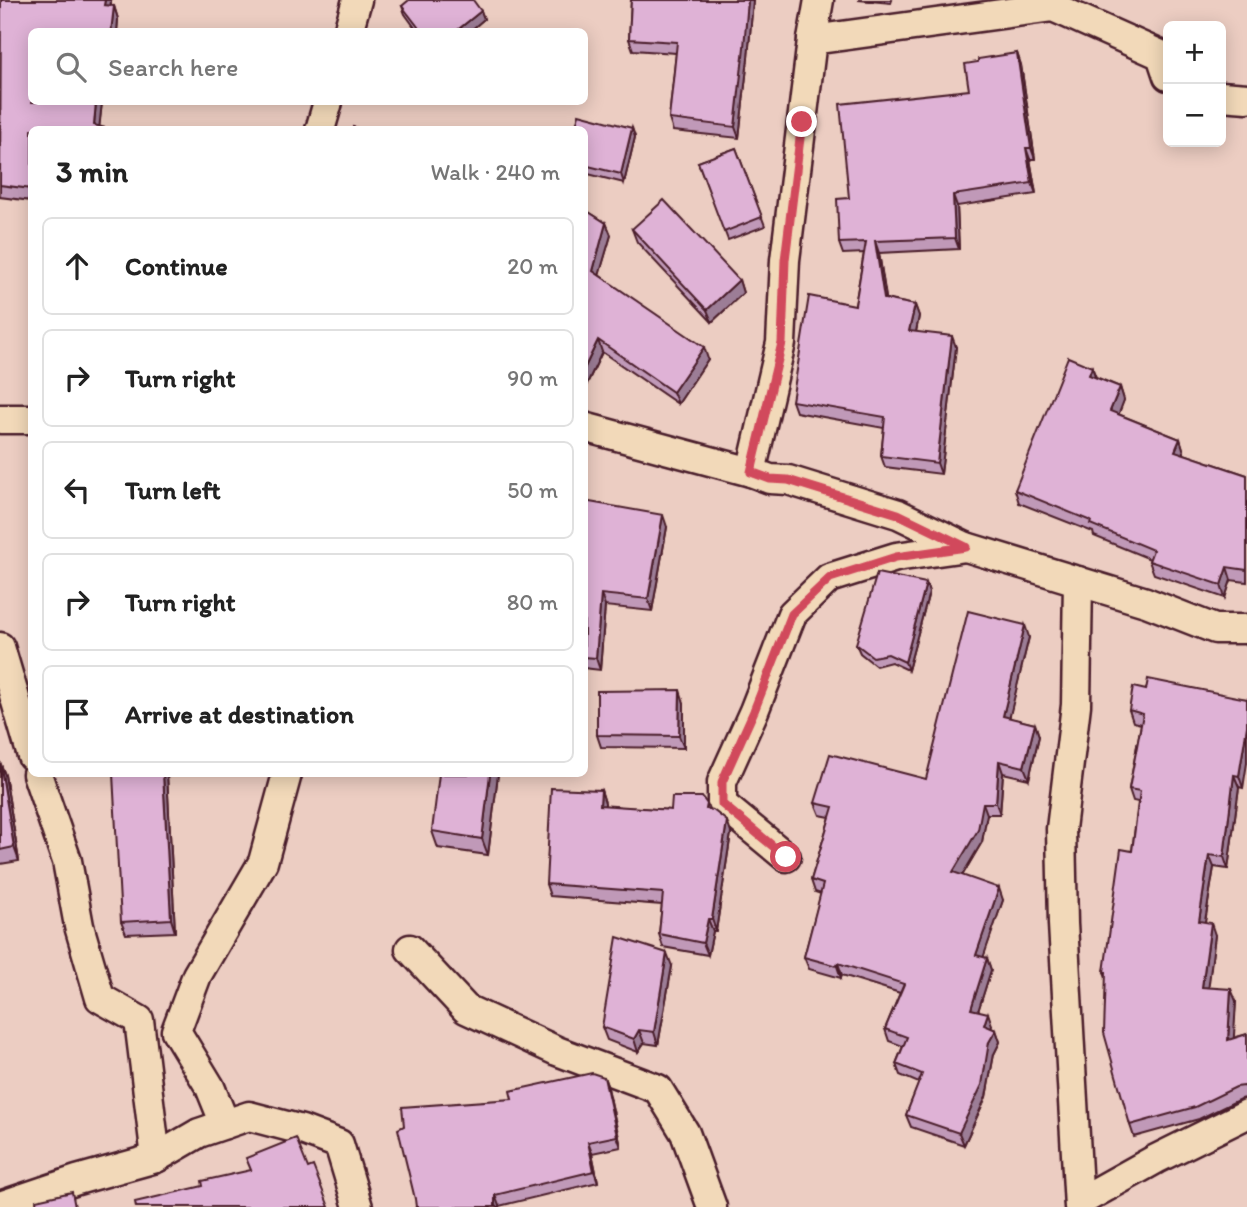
<!DOCTYPE html>
<meta charset="utf-8">
<style>
body{margin:0;font-family:Itim,sans-serif;background:#f2f2f2;color:#222}
.controls{position:absolute;right:21px;top:21px;display:grid;overflow:hidden;border-radius:10px;box-shadow:0 4px 18px #0003}
.controls button{width:63px;height:63px;display:grid;place-items:center;padding:0;border:0;border-bottom:2px solid #e0e0e0;background:#fff;color:#222;font:35px sans-serif}
.stop{position:absolute;width:21px;height:21px;margin:-16px;border:5px solid #d1495b;border-radius:50%;background:#fff}
.stop.end{background:#d1495b;border-color:#fff;box-shadow:0 2px 7px #0008}
.list{margin:0;padding:0;list-style:none}
h2{display:flex;justify-content:space-between;align-items:center;height:91px;margin:0;padding:0 28px;font-size:30px}
h2 small{font-size:23px;font-weight:400;color:#767676}
.list li{display:grid;grid-template-columns:46px 1fr auto;gap:21px;align-items:center;box-sizing:border-box;height:98px;margin:0 14px 14px;padding:0 14px;border:2px solid #e0e0e0;border-radius:10px}
.list b{display:block;font-size:26px;white-space:nowrap}
.list em{font-size:23px;font-style:normal;color:#767676}
.icon{flex:none;width:38px;height:38px;fill:none;stroke:currentColor;stroke-width:2;stroke-linecap:round;stroke-linejoin:round}
.map{position:relative;flex:none;width:1247px;height:1207px;overflow:hidden}
.search{position:absolute;background:#fff;box-shadow:0 4px 18px #0003;left:28px;top:28px;width:560px;height:77px;display:flex;align-items:center;gap:18px;box-sizing:border-box;padding:0 24px;border-radius:10px;color:#767676;font-size:26px}
.panel{position:absolute;background:#fff;box-shadow:0 4px 18px #0003;left:28px;top:126px;width:560px;height:651px;border-radius:10px}
.map>svg:first-child{display:block}
.lines{fill:none;stroke-linecap:round;stroke-linejoin:round}
.minor-casing{stroke:#4a1f2b;stroke-width:33}
.minor{stroke:#f2d9b9;stroke-width:28}
.wall{fill:#c099b8;stroke:#4a1f2b;stroke-width:2}
.shaded-wall{fill:#9c7d96;stroke:#4a1f2b;stroke-width:2}
.building{fill:#dfb2d6;stroke:#4a1f2b;stroke-width:2}
.route{stroke:#d1495b;stroke-width:9}
</style>
<div class="map">
<svg width="1247" height="1207" viewBox="0 0 1247 1207">
<rect width="100%" height="100%" fill="#eccdc2"/>
<filter id="ink" filterUnits="userSpaceOnUse"><feTurbulence type="fractalNoise" baseFrequency=".0143" numOctaves="2"/><feDisplacementMap in="SourceGraphic" scale="14" xChannelSelector="R" yChannelSelector="G"/><feConvolveMatrix kernelMatrix="1 2 1 2 8 2 1 2 1" color-interpolation-filters="sRGB"/></filter>
<g filter="url(#ink)">
<g class="lines">
<g class="minor-casing">
<g id="minor">
<polyline points="819,0 812,40 1053,7 1161,55 1168,76"/>
<polyline points="348,32 357,0"/>
<polyline points="1221,96 1247,98"/>
<polyline points="320,130 328,102"/>
<polyline points="0,419 32,419"/>
<polyline points="584,427 751,472 770,479 788,480 898,514 966,547 1146,602 1215,629 1247,629"/>
<polyline points="751,472 781,343 785,260 812,40"/>
<polyline points="1078,581 1076,705 1061,829 1063,924 1079,1207"/>
<polyline points="0,647 32,756"/>
<polyline points="37,774 67,861 79,926 100,998 139,1020 156,1158"/>
<polyline points="786,857 722,804 722,782 754,711 792,614 829,578 896,557 966,547"/>
<polyline points="410,949 466,1009 557,1051 658,1089 685,1133 712,1207"/>
<polyline points="225,1124 210,1087 176,1031 197,975 263,862 287,774"/>
<polyline points="1079,1202 1156,1159 1247,1114"/>
<polyline points="0,1206 77,1180 156,1158 199,1133 249,1116 302,1130 339,1144 358,1207"/>
</g>
</g>
<use href="#minor" class="minor"/>
</g>
<g class="wall">
<polygon points="1,0 111,0 111,6 114,6 118,19 117,32 32,32 32,102 102,102 99,127 32,130 32,201 0,197"/>
<polygon points="631,0 753,0 748,58 739,138 673,131 669,119 676,53 633,50 629,39"/>
<polygon points="858,0 892,0 891,3"/>
<polygon points="402,6 481,11 484,19 469,32 418,32 405,14"/>
<polygon points="1017,53 1021,65 1035,159 1030,159 1036,194 957,206 959,249 879,253 886,299 915,305 919,316 916,332 956,347 941,474 885,467 881,456 884,428 796,412 792,401 855,305 864,253 843,254 839,243 849,198 969,90 978,62"/>
<polygon points="632,128 635,137 624,183 584,173 584,130"/>
<polygon points="736,148 765,226 728,240 698,162"/>
<polygon points="584,209 606,223 611,235 599,275 708,359 678,404 602,352 584,390"/>
<polygon points="632,229 739,280 743,293 712,322 637,242"/>
<polygon points="1092,367 1096,377 1120,387 1124,400 1118,414 1180,439 1184,452 1184,454 1247,475 1247,582 1231,580 1225,598 1154,574 1149,561 1150,559 1094,536 1093,532 1019,503 1015,490"/>
<polygon points="584,501 667,527 652,611 605,606 600,670 584,668"/>
<polygon points="926,583 929,592 908,670 891,662 876,666 860,653 856,644"/>
<polygon points="1029,637 1009,718 1035,724 1039,736 1029,779 1003,773 1000,814 987,814 982,842 962,876 1003,900 983,957 987,958 991,970 978,1011 992,1025 991,1028 996,1030 1000,1042 994,1054 986,1097 964,1145 911,1127 906,1115 919,1083 900,1075 896,1064 903,1046 889,1041 885,1029 900,993 842,975 841,978 809,969 804,957 821,894 815,892 811,880 830,817 820,815 815,803 926,779"/>
<polygon points="1146,690 1247,699 1243,788 1239,787 1228,869 1214,867 1205,922 1215,935 1208,987 1236,1001 1233,1038 1247,1034 1247,1098 1240,1099 1199,1119 1134,1137 1130,1125 1106,977 1104,972 1132,851 1138,802 1133,801 1129,789 1141,724 1133,722 1129,710"/>
<polygon points="684,703 684,748 601,747 597,735"/>
<polygon points="0,762 5,775 19,861 0,864"/>
<polygon points="167,774 175,932 126,934 121,922"/>
<polygon points="498,774 488,855 438,848 432,831"/>
<polygon points="601,790 605,803 605,806 671,810 707,804 709,809 731,833 716,931 713,931 708,955 663,947 659,934 662,905 550,896 546,884"/>
<polygon points="672,966 658,1045 644,1043 638,1052 607,1040 602,1027"/>
<polygon points="604,1077 608,1088 621,1147 592,1153 598,1182 499,1206 499,1207 416,1207 512,1099"/>
</g>
<g class="shaded-wall">
<polygon points="105,0 111,0 109,18 104,5"/>
<polygon points="748,0 753,0 748,58 739,138 735,127"/>
<polygon points="114,6 118,19 117,32 111,32"/>
<polygon points="481,11 484,19 469,32 455,32"/>
<polygon points="1017,53 1021,65 1035,159 1031,148"/>
<polygon points="96,102 102,102 99,130 94,125"/>
<polygon points="632,128 635,137 624,183 621,174"/>
<polygon points="1026,148 1030,159 1036,194 1032,183"/>
<polygon points="953,195 957,206 959,249 955,238"/>
<polygon points="606,223 611,235 597,283 593,271"/>
<polygon points="875,241 879,253 888,310 884,299"/>
<polygon points="739,280 743,293 712,322 707,310"/>
<polygon points="915,305 919,316 914,342 909,331"/>
<polygon points="952,336 956,347 941,474 937,463"/>
<polygon points="598,340 602,352 584,390 584,369"/>
<polygon points="704,347 708,359 678,404 673,392"/>
<polygon points="1092,367 1096,379 1089,375"/>
<polygon points="1120,387 1124,400 1115,424 1110,411"/>
<polygon points="1180,439 1184,452 1180,463 1175,451"/>
<polygon points="663,515 667,527 652,611 648,599"/>
<polygon points="1227,567 1231,580 1225,598 1221,585"/>
<polygon points="926,583 929,592 908,670 905,662"/>
<polygon points="601,594 605,606 600,670 596,658"/>
<polygon points="1025,625 1029,637 1007,728 1003,716"/>
<polygon points="680,690 684,703 684,748 679,736"/>
<polygon points="1035,724 1039,736 1029,779 1024,767"/>
<polygon points="1247,726 1247,763 1243,788 1239,776"/>
<polygon points="999,761 1003,773 1000,814 996,803"/>
<polygon points="0,762 5,775 19,861 14,847"/>
<polygon points="163,774 167,774 175,932 171,919"/>
<polygon points="490,774 498,774 488,855 482,839"/>
<polygon points="1234,775 1239,787 1228,869 1224,857"/>
<polygon points="601,790 605,803 604,817 600,805"/>
<polygon points="983,803 987,814 982,842 957,884 953,872"/>
<polygon points="727,821 731,833 716,931 712,919"/>
<polygon points="1209,855 1214,867 1203,933 1199,921"/>
<polygon points="999,888 1003,900 980,967 976,955"/>
<polygon points="708,919 713,931 708,955 703,943"/>
<polygon points="1211,923 1215,935 1207,999 1202,987"/>
<polygon points="667,953 672,966 658,1045 654,1032"/>
<polygon points="987,958 991,970 975,1021 971,1009"/>
<polygon points="838,963 842,975 841,978 837,966"/>
<polygon points="1231,989 1236,1001 1233,1052 1228,1040"/>
<polygon points="988,1013 992,1025 989,1037 984,1025"/>
<polygon points="639,1030 644,1043 638,1052 634,1039"/>
<polygon points="996,1030 1000,1042 994,1054 986,1097 964,1145 959,1133 989,1042"/>
<polygon points="604,1077 608,1088 621,1147 617,1136"/>
<polygon points="588,1142 592,1153 598,1182 594,1171"/>
<polygon points="495,1195 499,1206 499,1207 495,1207"/>
</g>
<g class="building">
<polygon points="1,0 105,0 104,5 114,6 111,32 32,32 32,102 96,102 94,125 113,130 32,130 32,189 0,185"/>
<polygon points="409,0 473,0 481,11 455,32 422,32 402,6"/>
<polygon points="631,0 748,0 744,47 735,127 669,119 677,42 629,39"/>
<polygon points="1017,53 1031,148 1026,148 1032,183 953,195 955,238 875,241 884,299 915,305 909,331 952,336 937,463 881,456 885,417 792,401 809,296 855,305 866,242 839,243 837,199 849,198 840,104 969,90 965,64 978,62 978,59"/>
<polygon points="579,114 632,128 621,174 584,165 584,130 575,130"/>
<polygon points="353,127 365,130 353,130"/>
<polygon points="736,148 762,217 724,232 698,162"/>
<polygon points="664,200 739,280 707,310 632,229"/>
<polygon points="584,209 606,223 593,271 704,347 673,392 598,340 584,369"/>
<polygon points="1068,357 1092,367 1089,375 1120,387 1110,411 1180,439 1175,451 1247,475 1247,570 1227,567 1221,585 1149,561 1153,550 1090,524 1091,521 1015,490"/>
<polygon points="584,501 663,515 648,599 601,594 596,658 584,657"/>
<polygon points="877,573 926,583 905,662 888,654 873,657 856,644"/>
<polygon points="968,611 1025,625 1003,716 1035,724 1024,767 999,761 996,803 983,803 978,830 953,872 999,888 976,955 987,958 971,1009 988,1013 984,1025 996,1030 989,1042 982,1085 959,1133 906,1115 922,1074 896,1064 907,1037 885,1029 904,984 838,963 837,966 804,957 823,884 811,880 833,807 815,803 830,754 926,779"/>
<polygon points="1148,679 1247,699 1247,726 1239,776 1234,775 1224,857 1209,855 1199,921 1211,923 1202,987 1231,989 1228,1040 1247,1034 1247,1087 1244,1086 1236,1087 1195,1107 1130,1125 1104,1033 1106,972 1104,972 1121,849 1132,851 1140,791 1129,789 1143,714 1129,710 1133,687 1146,690"/>
<polygon points="680,690 679,736 597,735 597,691"/>
<polygon points="0,762 14,847 0,850"/>
<polygon points="113,774 163,774 171,919 121,922"/>
<polygon points="439,774 490,774 482,839 432,831"/>
<polygon points="551,788 601,790 600,805 671,810 672,797 702,797 707,804 706,809 713,810 727,821 712,919 708,919 703,943 659,934 663,893 546,884"/>
<polygon points="617,937 667,953 654,1032 639,1030 634,1039 602,1027"/>
<polygon points="592,1073 604,1077 617,1136 588,1142 594,1171 495,1195 495,1207 416,1207 415,1199 398,1129 404,1126 402,1107 512,1099 510,1091"/>
<polygon points="296,1138 308,1168 313,1166 329,1207 136,1207 135,1202 203,1186 202,1181 251,1170 246,1158"/>
<polygon points="72,1192 75,1207 37,1207 36,1200"/>
</g>
</g>
<g class="lines" filter="url(#ink)">
<polyline class="route" points="786,857 722,804 722,782 754,711 792,614 830,578 896,557 966,547 898,514 788,480 770,479 751,472 782,343 785,260 802,122"/>
</g>
</svg>
<div class="controls">
<button>+</button>
<button>−</button>
</div>
<div class="stop" style="left:786px;top:857px"></div>
<div class="stop end" style="left:802px;top:122px"></div>
<div class="search"><svg class="icon" aria-label="search" viewBox="0 0 24 24"><circle cx="10" cy="10" r="6"/><path d="M15 15l6 6"/></svg>Search here</div>
<section class="panel">
<h2>3 min<small>Walk · 240 m</small></h2>
<ul class="list">
<li><svg class="icon" aria-label="ahead" viewBox="0 0 24 24"><path d="M12 20V5M6 11l6-6 6 6"/></svg><div><b>Continue</b></div><em>20 m</em></li>
<li><svg class="icon" aria-label="right" viewBox="0 0 24 24"><path d="M7 20v-9h11M14 6l5 5-5 5"/></svg><div><b>Turn right</b></div><em>90 m</em></li>
<li><svg class="icon" aria-label="left" viewBox="0 0 24 24"><path d="M17 20v-9H6M10 6l-5 5 5 5"/></svg><div><b>Turn left</b></div><em>50 m</em></li>
<li><svg class="icon" aria-label="right" viewBox="0 0 24 24"><path d="M7 20v-9h11M14 6l5 5-5 5"/></svg><div><b>Turn right</b></div><em>80 m</em></li>
<li><svg class="icon" aria-label="arrive" viewBox="0 0 24 24"><path d="M6 21V4h12l-3 4 3 4H6"/></svg><div><b>Arrive at destination</b></div></li>
</ul>
</section>
</div>
